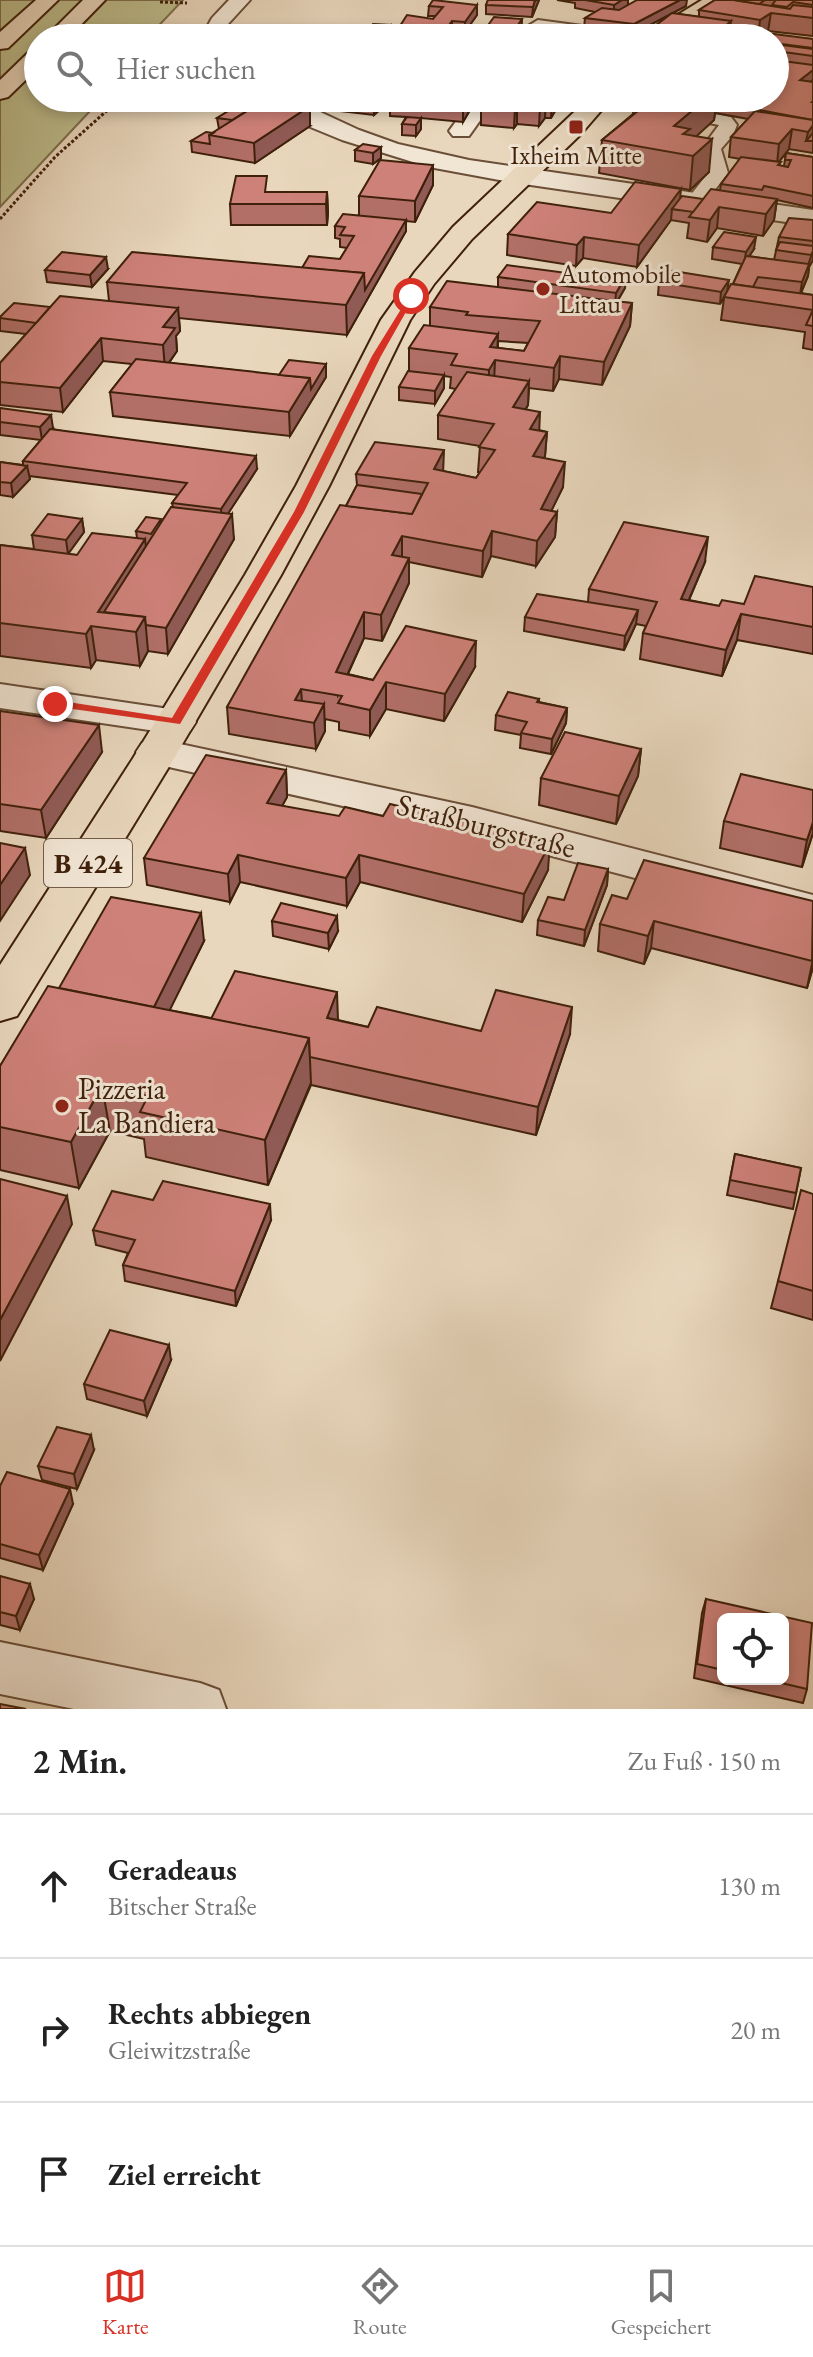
<!DOCTYPE html>
<html lang="de">
<meta charset="utf-8">
<style>
body{margin:0;font-family:"EB Garamond",serif;background:#f2f2f2;color:#222}
.controls{position:absolute;right:24px;bottom:24px;display:grid;overflow:hidden;border-radius:12px;box-shadow:0 4px 12px #0003}
.controls button{width:72px;height:72px;display:grid;place-items:center;padding:0;border:0;border-bottom:2px solid #e0e0e0;background:#fff;color:#222;font:40px sans-serif}
.stop{position:absolute;width:24px;height:24px;margin:-18px;border:6px solid #d93025;border-radius:50%;background:#fff}
.stop.end{background:#d93025;border-color:#fff;box-shadow:0 2px 8px #0008}
.list{margin:0;padding:0;list-style:none}
h2{display:flex;justify-content:space-between;align-items:center;height:104px;margin:0;padding:0 32px;font-size:34px}
h2 small{font-size:26px;font-weight:400;color:#767676}
.list li{display:grid;grid-template-columns:52px 1fr auto;gap:24px;align-items:center;box-sizing:border-box;height:144px;padding:0 32px;border-top:2px solid #e0e0e0}
.list b{display:block;font-size:30px;white-space:nowrap}
.list p{margin:0;font-size:26px;white-space:nowrap;color:#767676}
.list em{font-size:26px;font-style:normal;color:#767676}
.icon{flex:none;width:44px;height:44px;fill:none;stroke:currentColor;stroke-width:2;stroke-linecap:round;stroke-linejoin:round}
.map{position:relative;flex:none;width:813px;height:1709px;overflow:hidden}
.search{position:absolute;background:#fff;box-shadow:0 4px 12px #0003;left:24px;right:24px;top:24px;height:88px;display:flex;align-items:center;gap:20px;box-sizing:border-box;padding:0 28px;border-radius:44px;color:#767676;font-size:30px}
.sheet{height:536px;background:#fff}
nav{display:flex;justify-content:space-around;align-items:center;box-sizing:border-box;height:112px;border-top:2px solid #e0e0e0;background:#fff;font-size:22px;color:#767676}
nav a{display:grid;justify-items:center;gap:4px}
nav .on{color:#d93025}
.map>svg:first-child{display:block}
.green{fill:#bdbc8c;stroke:#7e6e4c;stroke-width:2}
.lines{fill:none;stroke-linecap:round;stroke-linejoin:round}
.service-casing{stroke:#6a4e38;stroke-width:4}
.minor-casing{stroke:#6a4e38;stroke-width:4}
.primary-casing{stroke:#3f200b;stroke-width:4}
.motorway-casing{stroke:#3f200b;stroke-width:4}
.path{stroke:#3f200b;stroke-width:3;stroke-dasharray:3 2;stroke-linecap:butt}
.service{fill:#f1e5d4;fill-rule:evenodd}
.minor{fill:#f1e5d4;fill-rule:evenodd}
.primary{fill:#e9d7bd;fill-rule:evenodd}
.motorway{fill:#e9d7bd;fill-rule:evenodd}
.wall{fill:#b16f68;stroke:#3f200b;stroke-width:2;fill-rule:evenodd}
.shaded-wall{fill:#905a55;stroke:#3f200b;stroke-width:2}
.building{fill:#ce8179;stroke:#3f200b;stroke-width:2}
.route{fill:#d93025}
.poi-dot{fill:#8f2418;stroke:#f1e5d4;stroke-width:3}
.labels{text-anchor:middle;stroke-width:6;stroke-linejoin:round;paint-order:stroke}
.far-poi-label{font-size:26px;fill:#3f200b;stroke:#f1e5d4}
.shield{fill:#f1e5d4;stroke:#745b47;stroke-width:2}
.shield-label{font-size:28px;font-weight:bold;fill:#3f200b}
.street-label{font-size:30px;fill:#3f200b;stroke:#f1e5d4}
.poi-label{font-size:30px;fill:#3f200b;stroke:#f1e5d4;text-anchor:start}
</style>
<div class="map">
<svg width="813" height="1709" viewBox="0 0 813 1709">
<rect width="100%" height="100%" fill="#e9d7bd"/>
<filter id="stains"><feTurbulence type="fractalNoise" baseFrequency=".0025" numOctaves="4"/><feColorMatrix values="0 0 0 0 .2 0 0 0 0 .09 0 0 0 0 .02 0 0 0 .5 -.17"/></filter>
<radialGradient id="worn" r=".72"><stop offset=".6" stop-color="#630" stop-opacity="0"/><stop offset="1" stop-color="#630" stop-opacity=".3"/></radialGradient>
<polygon class="green" points="0,0 183,0 147,38 38,38 38,98 108,98 90,111 0,207"/>
<g class="lines">
<g class="service-casing">
<g id="service">
<polygon points="599,98 635,98 731,117 737,125 733,135 721,149 728,173 703,205 689,205 686,201 708,173 702,148 719,125 608,103"/>
<polygon points="0,1642 200,1683 219,1690 226,1709 74,1709 0,1694"/>
</g>
</g>
<g class="minor-casing">
<g id="minor">
<polygon points="229,0 250,0 228,24 223,38 201,38 212,18"/>
<polygon points="538,20 627,32 638,38 580,38 531,30 528,26"/>
<polygon points="262,98 290,98 359,130 398,144 469,160 813,210 813,226 510,182 429,167 342,140 303,124"/>
<polygon points="473,98 496,98 469,136 453,136 449,131"/>
<polygon points="0,684 176,710 190,713 196,722 190,731 176,734 0,708"/>
<polygon points="157,739 472,807 813,895 813,925 472,835 142,761 136,752 142,743"/>
</g>
</g>
<g class="primary-casing">
<g id="primary">
<polygon points="702,0 726,0 666,38 640,38"/>
<polygon points="589,98 612,98 580,135 472,239 434,284 410,320 329,486 281,575 173,760 17,1016 0,1021 0,965 132,760 245,575 296,486 381,320 415,272 453,227"/>
</g>
</g>
<g class="motorway-casing">
<g id="motorway">
<polygon points="36,0 58,0 8,48 0,49 0,32"/>
<polygon points="83,0 105,0 68,38 45,38"/>
<polygon points="38,50 38,68 8,97 0,99 0,80 30,51"/>
</g>
</g>
<g class="path">
<polyline points="160,2 187,3"/>
<polyline points="0,219 55,157 121,98"/>
</g>
<use href="#service" class="service"/>
<use href="#minor" class="minor"/>
<use href="#primary" class="primary"/>
<use href="#motorway" class="motorway"/>
</g>
<g class="wall">
<polygon points="488,0 539,0 532,17 486,14 486,5"/>
<polygon points="557,0 628,0 628,5 686,6 672,13 699,17 699,10 715,0 813,0 813,36 768,31 758,38 729,33 729,38 654,38 655,26 670,14 633,34 585,29 585,34 571,33 584,28 585,18 595,12 575,8 575,3"/>
<polygon points="477,5 477,15 469,26 486,28 522,19 521,29 515,38 452,38 452,33 454,31 452,31 446,38 367,38 391,25 391,30 398,31 398,29 433,19 435,16 428,16 429,6"/>
<path d="M775 38 813 39V80L810 82H813V153L789 149 786 153 813 157V208L777 200 774 220 763 236 717 228 707 242 687 238 689 223 671 220 637 267 583 258 576 266 507 255 508 234 680 199 703 200 720 190 721 184 740 159 729 157 731 137 748 119 715 113 714 120 696 136 709 172 690 190 599 173 602 140 633 114 634 98H775V60L776 53H775ZM786 153 784 166H780L779 162Z"/>
<polygon points="393,98 374,115 332,110 331,99"/>
<polygon points="488,98 555,98 555,111 551,118 545,118 539,126 517,124 514,128 481,125 481,105"/>
<polygon points="474,103 463,122 421,118 421,129 416,136 402,135 402,124 406,117 390,116 390,105"/>
<polygon points="217,118 310,126 255,163 192,152 191,141 213,133 219,129"/>
<polygon points="381,147 381,158 373,164 355,161 355,150"/>
<polygon points="433,165 433,185 415,222 406,221 406,231 347,335 179,318 180,331 176,336 177,351 169,363 279,375 326,364 326,377 290,436 113,416 110,392 132,364 103,361 63,412 0,405 0,363 26,334 0,331 0,317 50,307 109,301 107,282 302,268 340,259 347,248 340,247 340,239 335,238 335,226 359,215 359,196"/>
<polygon points="268,192 327,192 328,213 327,225 231,225 230,204"/>
<polygon points="813,220 813,260 809,267 808,276 801,293 813,295 813,350 803,348 805,332 721,320 724,298 720,304 658,295 659,282 727,290 733,284 742,264 712,259 713,247 754,249 749,256 774,260 779,237"/>
<polygon points="108,269 92,287 47,282 45,270"/>
<path d="M589 276H626L625 288 617 302 632 303 630 326 602 385 559 379 553 391 529 388 528 405 526 409 539 430 547 432 545 456 544 458 563 487 551 511 557 512 555 537 536 566 491 556 482 577 409 562V583L382 641 364 638 348 674 373 680 475 667 444 721 386 709 370 736 339 730V722L325 719V731L316 749 229 734 227 707 346 506 357 485 356 474 443 471 476 478 480 472H478L480 446 438 439V415L456 389 450 388 451 377 444 376V388L435 404 399 400V387L409 371V348L430 326V307L498 287V277ZM498 341 528 343 524 351 498 348Z"/>
<polygon points="0,408 53,428 52,429 257,469 228,513 234,539 168,654 148,651 140,666 96,660 91,668 0,656 0,545 34,549 32,535 82,519 84,532 68,554 77,555 137,538 136,531 161,522 173,507 172,503 178,495 29,476 30,479 13,497 0,495 0,462 23,465 23,461 41,440 0,435"/>
<polygon points="705,562 689,600 719,606 744,604 813,587 813,654 737,640 722,676 640,659 643,633 646,626 636,624 624,650 524,631 525,617 588,602 589,589"/>
<polygon points="539,699 539,702 567,708 566,723 551,754 520,748 521,735 495,730 496,715"/>
<polygon points="0,711 102,752 46,838 0,831"/>
<polygon points="641,749 638,776 616,824 539,805 541,778"/>
<polygon points="286,770 287,797 282,806 548,870 522,922 360,882 347,906 240,882 230,902 147,885 144,858"/>
<polygon points="813,790 813,833 802,867 720,848 724,821"/>
<polygon points="608,869 607,885 584,946 537,935 538,920"/>
<polygon points="627,899 813,901 813,967 807,988 651,948 644,964 598,951 600,924"/>
<polygon points="272,921 338,931 329,949 273,936"/>
<polygon points="204,941 169,1010 211,1018 338,1020 368,1027 570,1034 536,1135 311,1085 268,1185 146,1157 144,1139 110,1131 79,1188 0,1170 0,1066 59,988"/>
<polygon points="735,1154 801,1168 793,1209 727,1195"/>
<polygon points="813,1194 813,1320 771,1308 778,1281"/>
<polygon points="153,1200 271,1220 236,1306 125,1281 123,1265 128,1253 96,1245 93,1230"/>
<polygon points="171,1360 147,1416 87,1399 84,1384"/>
<polygon points="94,1450 77,1489 42,1480 38,1466"/>
<polygon points="0,1486 73,1504 43,1570 0,1558"/>
<polygon points="0,1576 34,1599 20,1630 0,1625"/>
<path d="M706 1599 807 1689 803 1703 694 1678 702 1613ZM723 1619 783 1679H723Z"/>
</g>
<g class="shaded-wall">
<polygon points="535,0 539,0 532,17 533,7"/>
<polygon points="622,0 628,0 628,5 614,14 614,5"/>
<polygon points="680,0 687,0 686,6 633,34 634,24"/>
<polygon points="477,5 477,15 465,32 465,22"/>
<polygon points="771,13 768,31 758,38 760,20"/>
<polygon points="522,19 521,29 515,38 509,38"/>
<polygon points="452,21 452,31 446,38 443,38 443,33"/>
<polygon points="731,21 729,38 715,38 716,34"/>
<polygon points="813,70 813,80 799,90 800,80"/>
<polygon points="381,98 393,98 374,115 374,104"/>
<polygon points="471,98 475,98 474,103 463,122 463,111"/>
<polygon points="546,98 545,118 539,126 540,107"/>
<polygon points="552,98 555,98 555,111 551,118"/>
<polygon points="707,98 717,98 714,120 688,144 674,126"/>
<polygon points="517,104 517,124 514,128 515,108"/>
<polygon points="310,106 310,126 255,163 254,143"/>
<polygon points="421,118 421,129 416,136 416,125"/>
<polygon points="813,125 813,141 806,141 808,132"/>
<polygon points="792,129 789,149 777,164 779,144"/>
<polygon points="712,139 709,172 690,190 693,156"/>
<polygon points="381,147 381,158 373,164 373,153"/>
<polygon points="433,165 433,185 415,222 415,201"/>
<polygon points="681,189 679,210 672,209 671,220 637,267 639,245"/>
<polygon points="327,192 328,213 327,225 326,204"/>
<polygon points="777,199 774,220 763,236 766,214"/>
<polygon points="719,207 717,228 707,242 710,220"/>
<polygon points="406,220 406,231 347,335 346,305 364,273"/>
<polygon points="584,237 583,258 576,266 577,245"/>
<polygon points="756,237 754,249 744,264 746,252"/>
<polygon points="813,251 813,260 809,267 808,276 800,295 802,282"/>
<polygon points="106,257 108,269 92,287 90,275"/>
<polygon points="626,276 625,288 615,305 616,293"/>
<polygon points="729,280 727,292 720,304 721,292"/>
<polygon points="632,303 630,326 602,385 604,362"/>
<polygon points="178,308 180,331 176,336 177,351 165,368 163,345 163,327"/>
<polygon points="498,334 497,357 495,360 494,383 488,393 490,347"/>
<polygon points="101,338 103,361 63,412 60,388"/>
<polygon points="560,356 559,379 553,391 554,368"/>
<polygon points="326,364 326,377 290,436 289,412 310,378"/>
<polygon points="444,375 444,388 435,404 435,391"/>
<polygon points="529,381 528,405 512,431 513,407"/>
<polygon points="540,412 539,436 530,429"/>
<polygon points="51,415 53,428 42,440 40,427"/>
<polygon points="547,432 545,456 531,480 533,456"/>
<polygon points="444,450 443,474 434,469"/>
<polygon points="256,456 257,469 222,523 221,509"/>
<polygon points="565,462 563,487 540,534 541,509"/>
<polygon points="27,466 30,479 13,497 11,483"/>
<polygon points="557,512 555,537 536,566 537,541"/>
<polygon points="232,514 234,539 168,654 166,628"/>
<polygon points="82,519 84,532 68,554 66,540"/>
<polygon points="492,531 491,556 482,577 483,551"/>
<polygon points="402,536 402,561 392,555"/>
<polygon points="708,537 705,562 678,625 681,599"/>
<polygon points="145,539 149,572 118,622 98,612"/>
<polygon points="409,558 409,583 382,641 381,615"/>
<polygon points="638,610 636,624 624,650 625,636"/>
<polygon points="364,612 364,638 338,695 336,672"/>
<polygon points="741,614 737,640 722,676 726,650"/>
<polygon points="145,617 148,651 140,666 136,632"/>
<polygon points="91,626 96,660 91,668 86,634"/>
<polygon points="476,641 475,667 444,721 445,694"/>
<polygon points="386,682 386,709 370,736 370,710"/>
<polygon points="301,689 303,715 295,700"/>
<polygon points="324,704 325,731 316,749 314,723"/>
<polygon points="567,708 566,723 551,754 552,739"/>
<polygon points="99,725 102,752 46,838 41,810"/>
<polygon points="641,749 638,776 616,824 619,796"/>
<polygon points="286,770 287,797 269,830 267,803"/>
<polygon points="813,822 813,833 802,867 807,840"/>
<polygon points="550,843 548,870 522,922 524,894"/>
<polygon points="25,848 30,875 0,921 0,885"/>
<polygon points="238,855 240,882 230,902 228,874"/>
<polygon points="359,855 360,882 347,906 346,878"/>
<polygon points="608,869 607,885 584,946 585,930"/>
<polygon points="201,913 204,941 150,1050 146,1022"/>
<polygon points="337,916 338,931 329,949 328,933"/>
<polygon points="654,921 651,948 644,964 648,936"/>
<polygon points="813,959 813,967 807,988"/>
<polygon points="337,992 338,1020 327,1018"/>
<polygon points="572,1007 570,1034 536,1135 538,1107"/>
<polygon points="309,1038 311,1083 268,1185 265,1140"/>
<polygon points="102,1086 110,1131 79,1188 71,1142"/>
<polygon points="67,1196 72,1224 0,1361 0,1320"/>
<polygon points="270,1204 271,1220 236,1306 235,1291"/>
<polygon points="169,1345 171,1360 147,1416 144,1401"/>
<polygon points="91,1435 94,1450 77,1489 74,1474"/>
<polygon points="70,1489 73,1504 43,1570 39,1555"/>
<polygon points="30,1584 34,1599 20,1630 16,1616"/>
</g>
<g class="building">
<polygon points="433,0 477,5 465,22 452,21 443,33 398,29 407,15 433,19 443,7 429,6"/>
<polygon points="488,0 535,0 533,7 486,5"/>
<polygon points="585,0 622,0 614,5"/>
<polygon points="637,0 680,0 634,24 585,18 602,8 619,10"/>
<polygon points="715,0 734,0 790,9 793,5 813,7 813,18 771,13 760,20 699,10"/>
<polygon points="734,0 765,0 759,4"/>
<polygon points="776,0 813,0 813,5 793,2 787,7 772,5"/>
<polygon points="672,13 731,21 716,34 655,26"/>
<polygon points="494,17 522,19 509,38 479,38 480,35 452,33 458,25 486,28"/>
<polygon points="373,24 391,25 388,30 404,31 401,38 367,38"/>
<polygon points="576,27 585,28 579,34 611,37 532,38 539,29 571,33"/>
<polygon points="314,33 353,36 351,38 308,38"/>
<polygon points="766,33 813,39 813,48 781,44 775,42 775,38 762,38"/>
<polygon points="260,35 293,38 256,38"/>
<polygon points="782,45 813,49 813,56 776,51"/>
<polygon points="775,60 813,65 813,70 800,80 813,82 813,101 812,102 813,102 813,120 717,102 717,98 775,98"/>
<polygon points="333,98 381,98 374,104 331,99"/>
<polygon points="395,98 471,98 463,111 390,105"/>
<polygon points="488,98 546,98 540,107 517,104 515,108 481,105"/>
<polygon points="654,98 707,98 674,126 690,129 683,134 712,139 693,156 602,140"/>
<polygon points="266,99 310,106 254,143 209,135"/>
<polygon points="238,105 253,107 232,120 217,118"/>
<polygon points="755,111 813,120 813,125 808,132 792,129 779,144 731,137"/>
<polygon points="407,117 421,118 416,125 402,124"/>
<polygon points="206,132 213,133 209,135 210,144 191,141"/>
<polygon points="813,133 813,141 806,141"/>
<polygon points="363,144 381,147 373,153 355,150"/>
<polygon points="786,153 813,157 813,196 764,186 762,190 721,184 741,157 781,162 778,165 788,167 791,160 785,160"/>
<polygon points="380,160 433,165 415,201 359,196"/>
<polygon points="236,176 267,176 265,192 327,192 326,204 230,204"/>
<polygon points="635,182 681,189 639,245 584,237 577,245 508,234 537,202 611,213"/>
<polygon points="711,189 777,199 766,214 719,207 710,220 689,217"/>
<polygon points="682,196 703,199 693,212 672,209"/>
<polygon points="343,214 406,220 365,290 364,273 302,268 309,256 340,259 354,236 340,235 345,227 335,226"/>
<polygon points="789,218 813,220 813,241 779,237"/>
<polygon points="724,232 756,237 746,252 713,247"/>
<polygon points="780,242 813,246 813,251 811,255 776,250"/>
<polygon points="62,252 106,257 90,275 45,270"/>
<polygon points="132,252 364,273 346,305 107,282"/>
<polygon points="746,256 809,264 802,282 758,277 753,287 733,284"/>
<polygon points="507,265 589,276 592,272 626,276 616,293 498,277"/>
<polygon points="667,270 729,280 721,292 659,282"/>
<polygon points="447,281 632,303 604,362 560,356 554,368 495,360 489,370 451,365 457,354 409,348 424,325 498,334 490,347 524,351 540,321 466,315 468,312 430,307"/>
<polygon points="731,284 813,295 813,326 806,325 813,310 724,297"/>
<polygon points="60,296 178,308 163,327 175,328 163,345 101,338 60,388 0,382 0,363"/>
<polygon points="14,303 50,307 36,323 0,318 0,317"/>
<polygon points="136,359 310,378 289,412 110,392"/>
<polygon points="289,360 326,364 311,389 310,378 279,375"/>
<polygon points="408,371 444,375 435,391 399,387"/>
<polygon points="467,372 529,381 513,407 540,412 530,429 547,432 533,456 565,462 541,509 557,512 537,541 492,531 483,551 402,536 392,555 409,558 381,615 364,612 336,672 373,680 406,626 476,641 445,694 386,682 370,710 338,703 342,696 301,689 295,700 324,704 314,723 227,707 340,505 412,514 428,483 356,474 375,442 444,450 434,469 476,478 495,450 479,447 494,424 438,415"/>
<polygon points="0,408 51,415 40,427 0,422"/>
<polygon points="50,429 256,456 221,509 172,503 187,483 23,461"/>
<polygon points="0,462 27,466 11,483 0,482"/>
<polygon points="357,485 422,494 412,514 346,506"/>
<polygon points="171,507 232,514 166,628 146,625 145,617 104,612"/>
<polygon points="48,514 82,519 66,540 32,535"/>
<polygon points="146,517 161,519 151,534 136,531"/>
<polygon points="624,522 708,537 681,599 719,606 722,600 744,604 755,576 813,587 813,627 741,614 726,650 643,633 657,602 589,589"/>
<polygon points="92,533 145,539 98,612 145,617 136,632 91,626 86,634 0,623 0,545 77,555"/>
<polygon points="537,594 638,610 625,636 525,617"/>
<polygon points="508,692 539,699 537,702 567,708 552,739 521,733 527,722 496,715"/>
<polygon points="0,711 99,725 41,810 0,804"/>
<polygon points="565,732 641,749 619,796 541,778"/>
<polygon points="206,755 286,770 267,803 339,816 345,807 383,816 390,804 550,843 524,894 359,855 346,878 238,855 228,874 144,858"/>
<polygon points="741,774 813,790 813,822 807,840 724,821"/>
<polygon points="0,843 25,848 0,885"/>
<polygon points="644,860 813,901 812,961 654,921 648,936 600,924 612,895 627,899"/>
<polygon points="578,863 608,869 585,930 538,920 548,897 564,900"/>
<polygon points="111,897 201,913 154,1007 59,988"/>
<polygon points="281,903 337,916 328,933 272,921"/>
<polygon points="235,971 337,992 327,1018 368,1027 377,1007 481,1031 496,990 572,1007 538,1107 310,1057 309,1038 211,1019"/>
<polygon points="48,986 309,1038 265,1140 140,1112 148,1096 102,1086 71,1142 0,1127 0,1066"/>
<polygon points="735,1154 801,1168 796,1193 730,1180"/>
<polygon points="0,1179 67,1196 0,1320"/>
<polygon points="163,1181 270,1204 235,1291 123,1265 135,1240 93,1230 112,1191 153,1200"/>
<polygon points="801,1190 813,1194 813,1291 778,1281"/>
<polygon points="110,1330 169,1345 144,1401 84,1384"/>
<polygon points="57,1427 91,1435 74,1474 38,1466"/>
<polygon points="7,1472 70,1489 39,1555 0,1544 0,1486"/>
<polygon points="0,1576 30,1584 16,1616 0,1612"/>
<polygon points="706,1599 812,1623 807,1689 764,1679 783,1679 783,1619 723,1619 723,1670 697,1664"/>
<polygon points="0,1704 26,1709 0,1709"/>
</g>
<polygon class="route" points="411,293 415,296 381,356 304,512 180,724 51,706 51,701 55,700 172,718 294,512 372,356"/>
<g class="poi-dot">
<rect x="568" y="119" width="16" height="16" rx="4"/>
<circle cx="543" cy="289" r="8"/>
<circle cx="62" cy="1106" r="8"/>
</g>
<g class="labels">
<g class="far-poi-label">
<text x="576" y="164">Ixheim Mitte</text>
<text x="559" y="283" text-anchor="start">Automobile<tspan x="559" dy="30">Littau</tspan></text>
</g>
<rect class="shield" x="44" y="839" width="88" height="48" rx="6"/>
<g class="shield-label">
<text x="88" y="873">B 424</text>
</g>
<g class="street-label">
<text transform="translate(486 826) rotate(14)" y="10">Straßburgstraße</text>
</g>
<g class="poi-label">
<text x="78" y="1099">Pizzeria<tspan x="78" dy="34">La Bandiera</tspan></text>
</g>
</g>
<rect width="100%" height="100%" filter="url(#stains)"/>
<rect width="100%" height="100%" fill="url(#worn)"/>
</svg>
<div class="controls">
<button><svg class="icon" aria-label="locate" viewBox="0 0 24 24"><circle cx="12" cy="12" r="6"/><path d="M12 2v4M12 18v4M2 12h4M18 12h4"/></svg></button>
</div>
<div class="stop" style="left:411px;top:296px"></div>
<div class="stop end" style="left:55px;top:704px"></div>
<div class="search"><svg class="icon" aria-label="search" viewBox="0 0 24 24"><circle cx="10" cy="10" r="6"/><path d="M15 15l6 6"/></svg>Hier suchen</div>
</div>
<section class="sheet">
<h2>2 Min.<small>Zu Fuß · 150 m</small></h2>
<ul class="list">
<li><svg class="icon" aria-label="ahead" viewBox="0 0 24 24"><path d="M12 20V5M6 11l6-6 6 6"/></svg><div><b>Geradeaus</b><p>Bitscher Straße</p></div><em>130 m</em></li>
<li><svg class="icon" aria-label="right" viewBox="0 0 24 24"><path d="M7 20v-9h11M14 6l5 5-5 5"/></svg><div><b>Rechts abbiegen</b><p>Gleiwitzstraße</p></div><em>20 m</em></li>
<li><svg class="icon" aria-label="arrive" viewBox="0 0 24 24"><path d="M6 21V4h12l-3 4 3 4H6"/></svg><div><b>Ziel erreicht</b></div></li>
</ul>
</section>
<nav>
<a class="on"><svg class="icon" aria-label="map" viewBox="0 0 24 24"><path d="M3 6l6-2 6 2 6-2v14l-6 2-6-2-6 2zM9 4v14M15 6v14"/></svg>Karte</a>
<a><svg class="icon" aria-label="directions" viewBox="0 0 24 24"><path d="M12 3l9 9-9 9-9-9zM9 14v-3h6M13 9l2 2-2 2"/></svg>Route</a>
<a><svg class="icon" aria-label="saved" viewBox="0 0 24 24"><path d="M7 4h10v16l-5-4-5 4z"/></svg>Gespeichert</a>
</nav>
